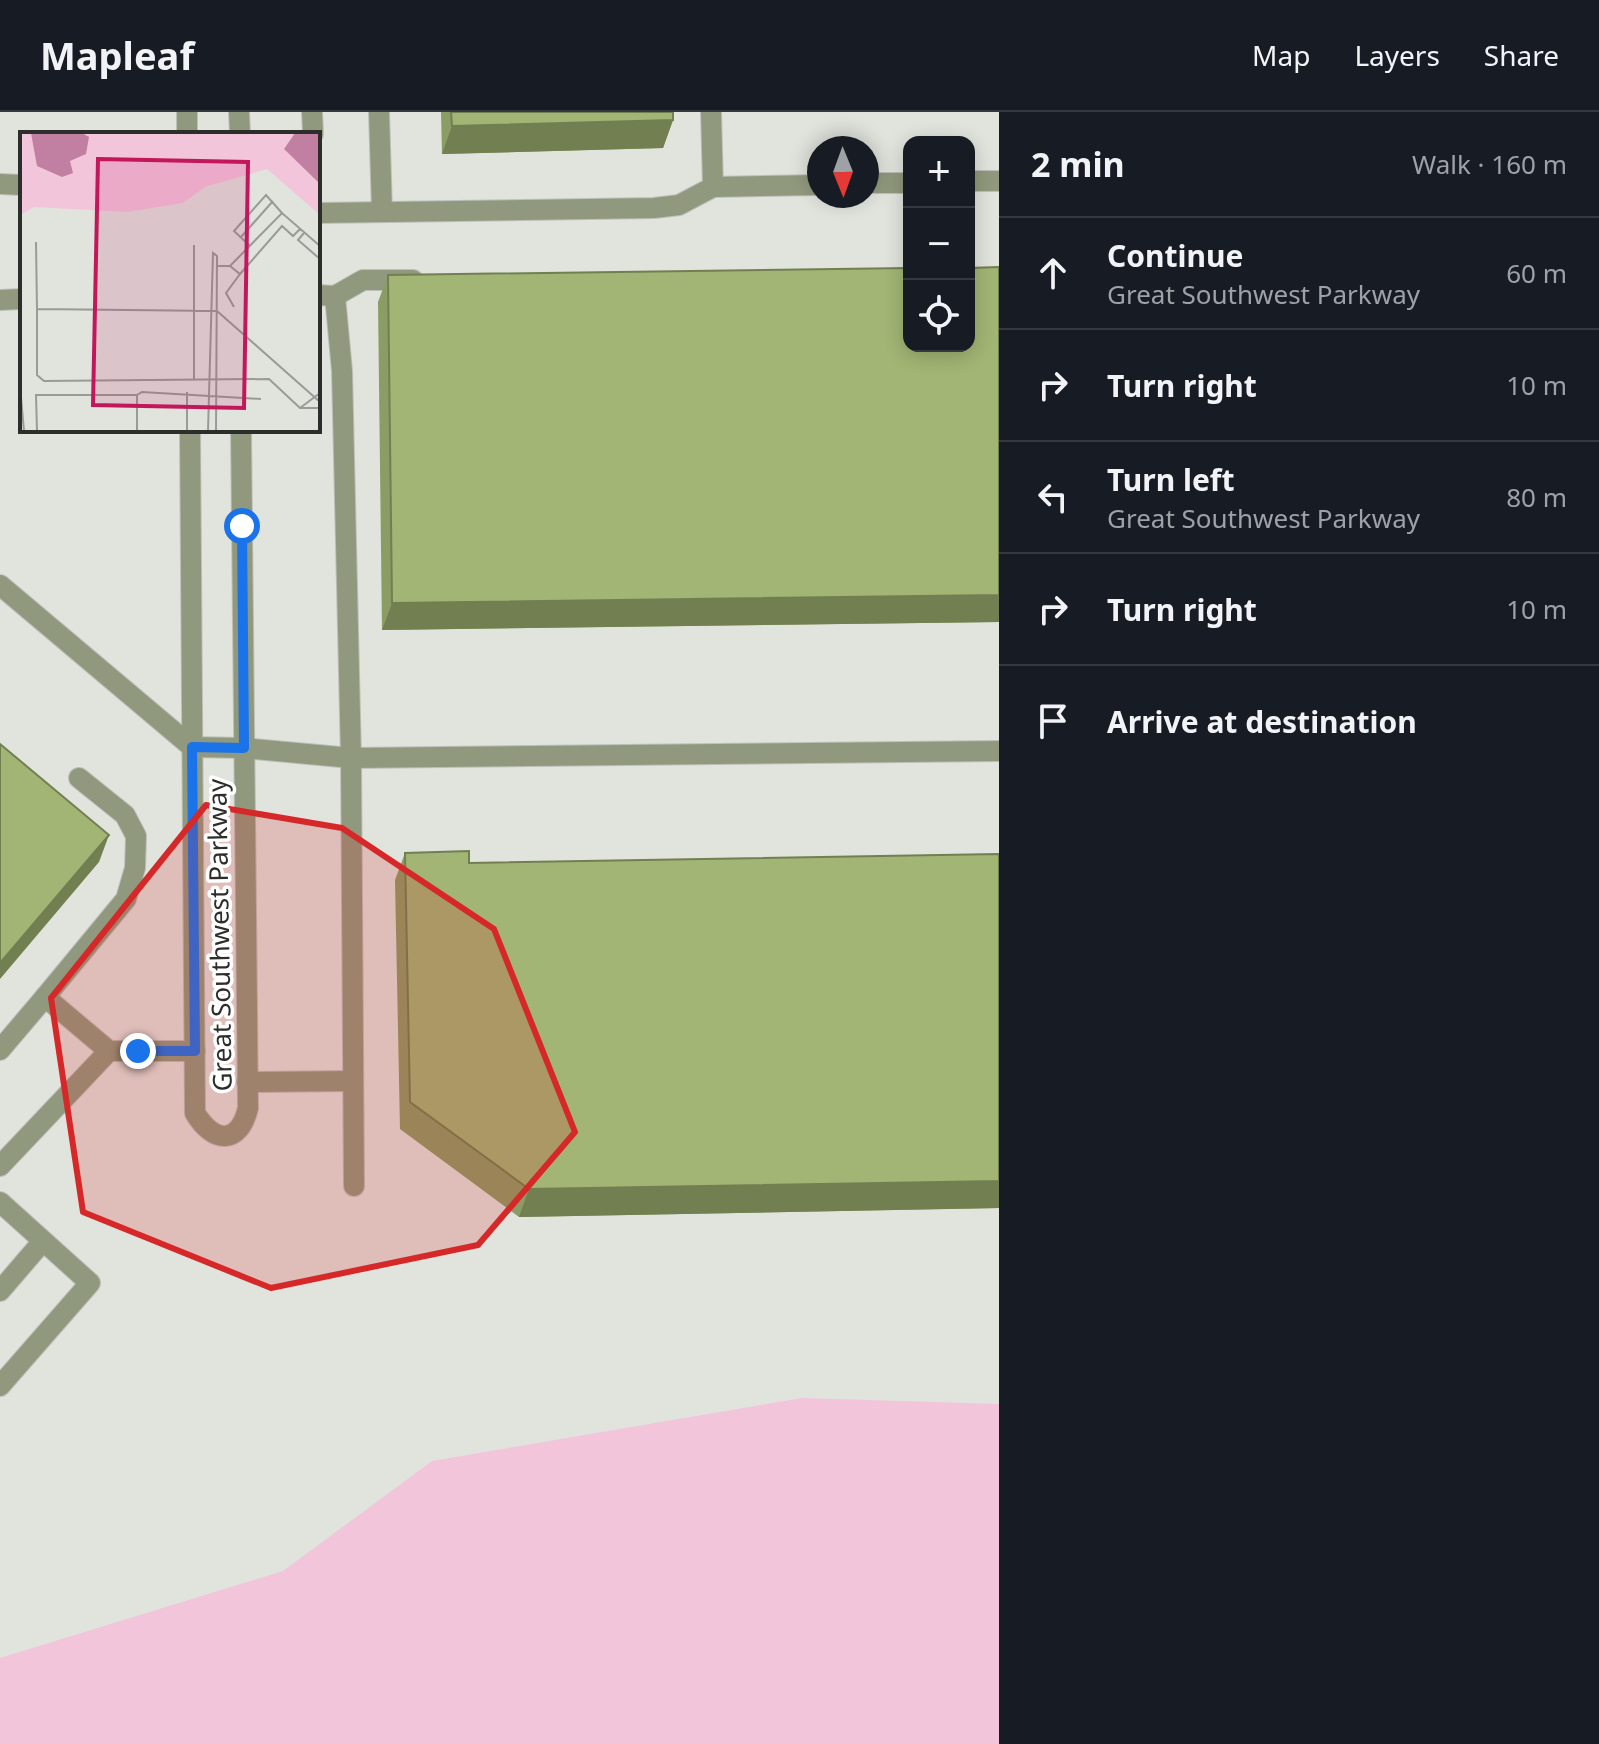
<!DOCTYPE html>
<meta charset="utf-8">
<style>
body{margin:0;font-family:"Noto Sans",sans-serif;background:#20242c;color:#f1f3f6}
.controls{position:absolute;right:24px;top:24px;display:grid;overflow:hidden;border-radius:16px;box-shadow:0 4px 20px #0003}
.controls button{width:72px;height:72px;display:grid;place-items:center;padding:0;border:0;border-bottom:2px solid #363941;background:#171b24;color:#f1f3f6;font:40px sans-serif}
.compass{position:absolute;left:807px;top:24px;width:72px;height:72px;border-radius:50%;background:#171b24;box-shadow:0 4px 20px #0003;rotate:179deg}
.stop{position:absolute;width:24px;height:24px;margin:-18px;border:6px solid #1a73e8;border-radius:50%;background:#fff}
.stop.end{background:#1a73e8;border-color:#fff;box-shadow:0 2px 8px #0008}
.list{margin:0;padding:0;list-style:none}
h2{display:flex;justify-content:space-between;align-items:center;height:104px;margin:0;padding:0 32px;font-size:34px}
h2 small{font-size:26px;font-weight:400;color:#9ea1a6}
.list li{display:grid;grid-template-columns:52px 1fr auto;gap:24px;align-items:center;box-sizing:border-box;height:112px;padding:0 32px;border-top:2px solid #363941}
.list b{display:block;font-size:30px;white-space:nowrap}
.list p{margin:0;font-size:26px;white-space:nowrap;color:#9ea1a6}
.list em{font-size:26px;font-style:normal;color:#9ea1a6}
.icon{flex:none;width:44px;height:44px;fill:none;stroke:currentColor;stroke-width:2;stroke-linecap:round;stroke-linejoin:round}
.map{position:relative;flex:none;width:999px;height:1632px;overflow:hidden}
header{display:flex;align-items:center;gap:48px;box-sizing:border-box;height:112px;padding:0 40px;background:#171b24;border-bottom:2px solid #363941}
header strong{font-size:38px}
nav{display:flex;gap:44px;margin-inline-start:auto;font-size:28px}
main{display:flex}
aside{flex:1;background:#171b24}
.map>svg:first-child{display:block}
.green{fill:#f2c5db}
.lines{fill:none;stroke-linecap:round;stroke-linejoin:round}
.minor-casing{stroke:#bdbfb9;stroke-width:22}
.minor{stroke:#90997d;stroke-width:20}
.wall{fill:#8b9c64}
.shaded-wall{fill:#717f51}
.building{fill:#a2b574;stroke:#717f51;stroke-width:2}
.route{stroke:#1a73e8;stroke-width:10}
.marked{fill:#d62828;fill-opacity:0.2;stroke:#d62828;stroke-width:6;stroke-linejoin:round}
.labels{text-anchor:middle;stroke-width:7;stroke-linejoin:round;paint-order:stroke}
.street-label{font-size:26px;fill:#2d2e2b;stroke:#fff}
.inset-road{fill:none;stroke:#999b96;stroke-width:2}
.view{fill:#c2185b;fill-opacity:0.15;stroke:#c2185b;stroke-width:4}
.inset-edge{fill:none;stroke:#2d2e2b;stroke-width:4}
</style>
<header>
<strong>Mapleaf</strong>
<nav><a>Map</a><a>Layers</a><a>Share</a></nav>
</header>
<main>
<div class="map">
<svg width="999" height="1632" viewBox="0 0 999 1632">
<rect width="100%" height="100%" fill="#e1e3dd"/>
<polygon class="green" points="802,1286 999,1292 999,1632 0,1632 0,1546 283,1459 432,1349"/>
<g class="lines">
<g class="minor-casing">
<g id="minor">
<polyline points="187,0 187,22"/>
<polyline points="239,0 240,22"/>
<polyline points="312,0 313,22"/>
<polyline points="379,0 382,100"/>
<polyline points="969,69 999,69"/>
<polyline points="867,71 909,71"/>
<polyline points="0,72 22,73"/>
<polyline points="713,75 819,73"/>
<polyline points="318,101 654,96 679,93 713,75 711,0"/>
<polyline points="318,183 335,184 363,168 413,168"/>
<polyline points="335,184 342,259 351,646 354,1074"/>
<polyline points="0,188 22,187"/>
<path d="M190 318 195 1001C213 1031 239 1034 248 996L241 318"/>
<polyline points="0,473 192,635 244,636 351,646 999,639"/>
<polyline points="45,885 126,787 135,756 136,724 125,703 79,666"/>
<polyline points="0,938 45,885 109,939"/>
<polyline points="247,970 353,969"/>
<polyline points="0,1054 109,939 195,939"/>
<polyline points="0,1090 90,1171 0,1274"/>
<polyline points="0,1179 43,1129"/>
</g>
</g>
<use href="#minor" class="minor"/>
</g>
<g class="wall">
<polygon points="441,0 673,0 673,8 663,36 442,42"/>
<polygon points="999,155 999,510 382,518 378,190 388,163"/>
<polygon points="405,741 469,751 999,742 999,1096 519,1105 400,1017 395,768"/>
</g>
<g class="shaded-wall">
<polygon points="673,8 663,36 442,42 452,14"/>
<polygon points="999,483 999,510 382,518 392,491"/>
<polygon points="109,723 99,750 0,867 0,851"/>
<polygon points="999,1069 999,1096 519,1105 529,1077"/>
</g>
<g class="building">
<polygon points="451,0 673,0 673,8 452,14"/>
<polygon points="999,155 999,483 392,491 388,163 909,156 909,234 969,234 969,156"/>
<polygon points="0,632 109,723 0,851"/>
<polygon points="469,739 469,751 999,742 999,1069 529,1077 410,990 405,741"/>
</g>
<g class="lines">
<polyline class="route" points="138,939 195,939 192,635 244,636 242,414"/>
</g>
<path class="marked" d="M206 693 342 716 494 817 575 1020 478 1133 271 1176 83 1100 51 886Z"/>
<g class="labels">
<g class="street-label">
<text transform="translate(220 823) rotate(-91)" y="9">Great Southwest Parkway</text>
</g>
</g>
<g transform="translate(20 20)">
<rect width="300" height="300" fill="#e1e3dd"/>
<path d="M0 1H275L264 17 300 52V83L247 37 185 55 163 71 107 80 14 75 0 83Z" fill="#f2c5db"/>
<path d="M11 1H62L69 5 66 22 50 29 53 41 42 45 17 34ZM275 1H300V52L264 17Z" fill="#c180a1"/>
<path class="inset-road" d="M284 101 278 108 300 127M221 105 253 69M16 110 17 177 197 179 300 270M174 113V247M230 114 214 99 246 63 262 81M197 134H210L262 81 300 114M210 134 220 142 262 94 273 104 280 97M214 175 206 161 220 142M17 177V243L24 249 249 247 280 276H300M0 254 4 299M280 276 300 261M17 299 16 263H117M117 299V263L122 260 241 267M167 299V260M188 299 193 121 197 124 196 299"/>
<path class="view" d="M78 27 228 30 224 276 73 273Z"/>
<rect width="300" height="300" class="inset-edge"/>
</g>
</svg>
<div class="controls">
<button>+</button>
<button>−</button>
<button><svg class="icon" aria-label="locate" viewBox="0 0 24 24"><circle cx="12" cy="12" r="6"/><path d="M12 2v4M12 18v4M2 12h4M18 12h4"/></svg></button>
</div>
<svg class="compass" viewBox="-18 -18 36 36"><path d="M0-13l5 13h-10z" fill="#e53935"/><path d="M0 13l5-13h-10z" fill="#9ea1a6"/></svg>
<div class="stop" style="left:242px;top:414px"></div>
<div class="stop end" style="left:138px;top:939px"></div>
</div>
<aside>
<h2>2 min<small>Walk · 160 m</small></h2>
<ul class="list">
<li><svg class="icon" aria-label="ahead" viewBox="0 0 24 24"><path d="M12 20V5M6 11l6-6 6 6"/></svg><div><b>Continue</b><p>Great Southwest Parkway</p></div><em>60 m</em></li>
<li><svg class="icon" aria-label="right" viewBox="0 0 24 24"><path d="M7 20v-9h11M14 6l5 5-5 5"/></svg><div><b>Turn right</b></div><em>10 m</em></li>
<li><svg class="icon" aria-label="left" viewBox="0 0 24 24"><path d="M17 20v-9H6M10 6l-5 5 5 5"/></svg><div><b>Turn left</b><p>Great Southwest Parkway</p></div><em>80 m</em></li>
<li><svg class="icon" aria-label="right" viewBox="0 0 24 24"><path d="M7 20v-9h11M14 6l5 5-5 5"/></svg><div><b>Turn right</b></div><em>10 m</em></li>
<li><svg class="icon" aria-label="arrive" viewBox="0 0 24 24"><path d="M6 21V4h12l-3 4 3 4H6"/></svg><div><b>Arrive at destination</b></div></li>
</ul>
</aside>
</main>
